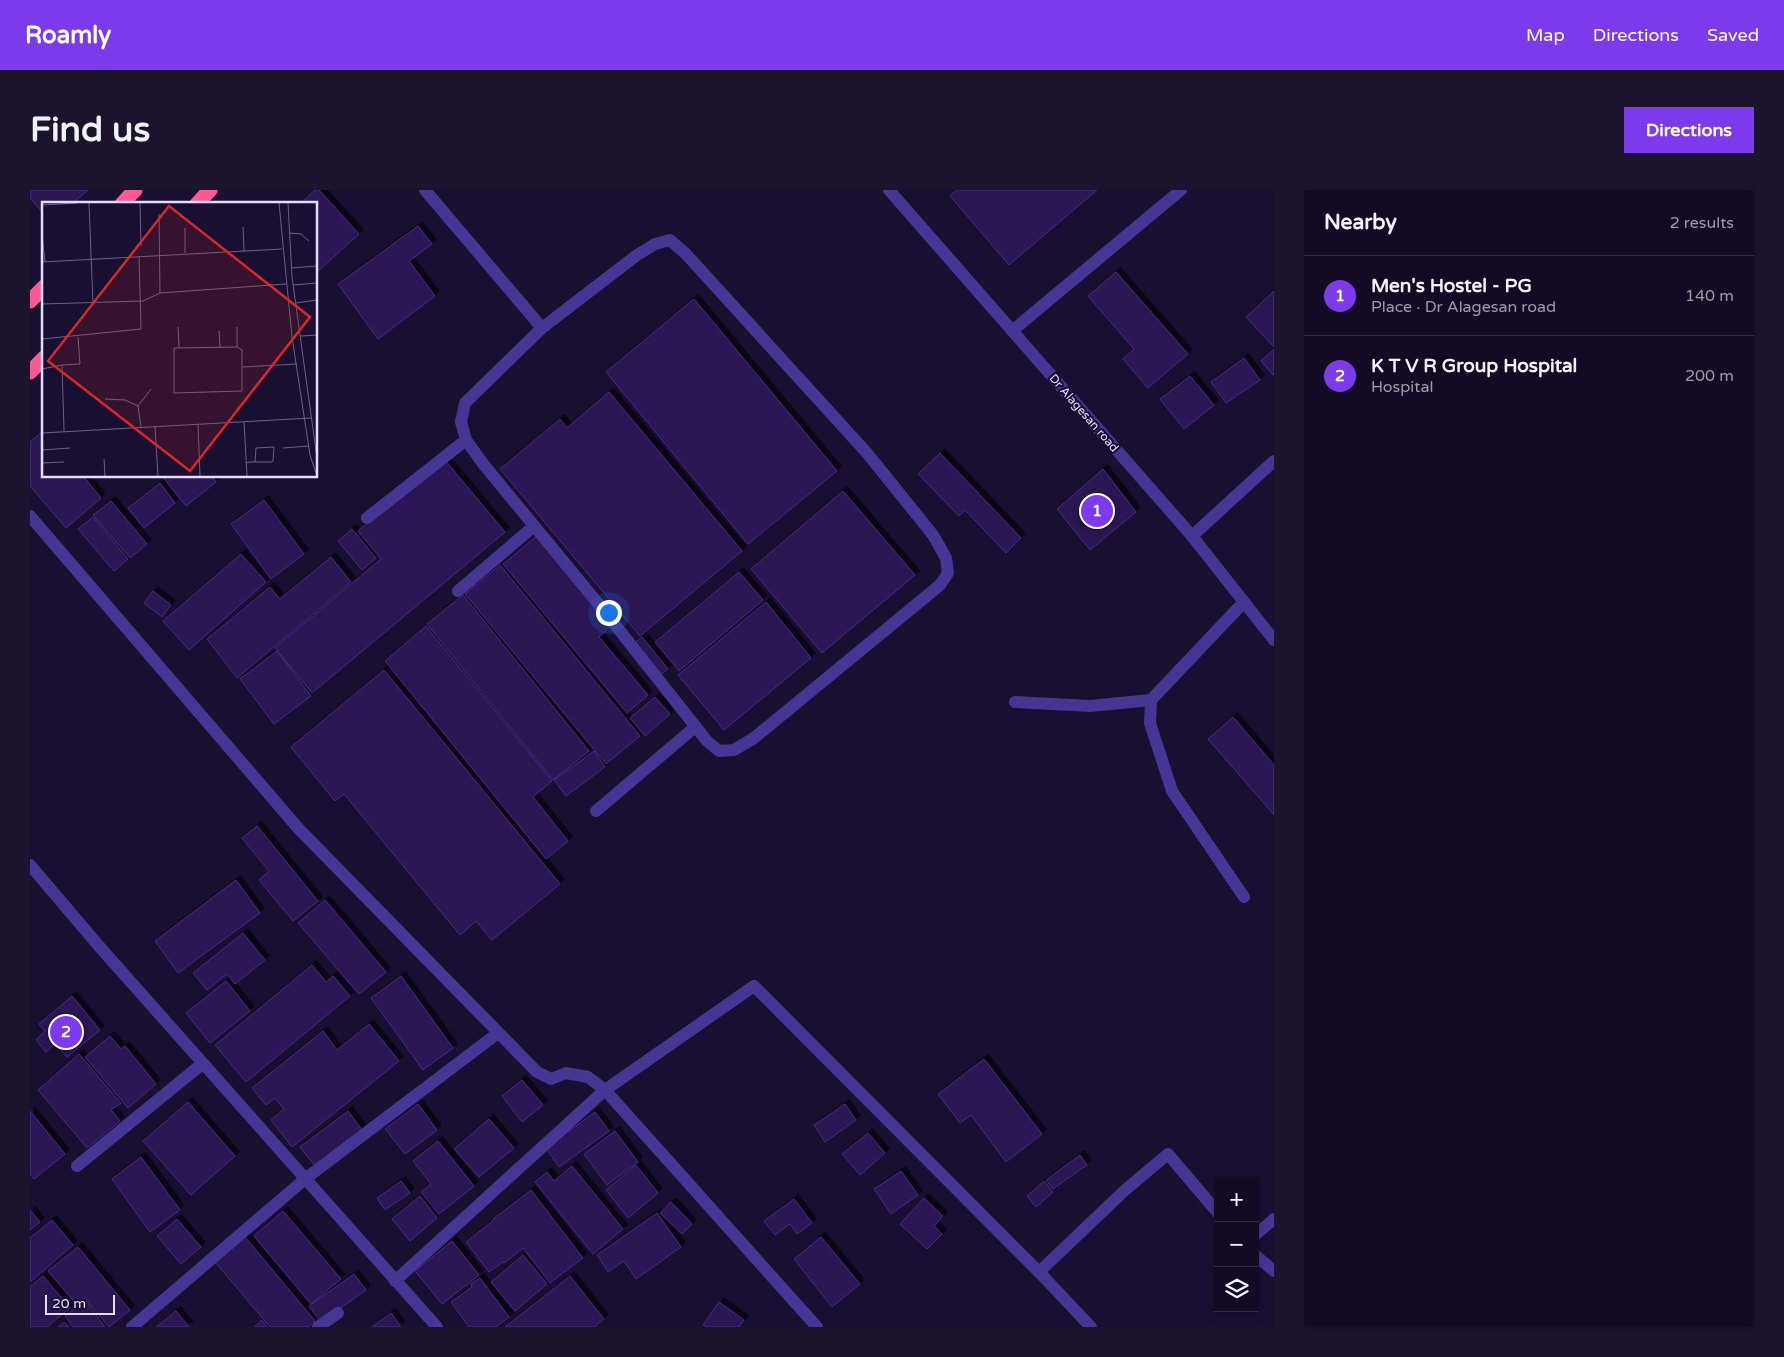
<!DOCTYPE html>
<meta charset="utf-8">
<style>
body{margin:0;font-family:"Varela Round",sans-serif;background:#1c142c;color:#f1f3f6}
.controls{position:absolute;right:15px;bottom:15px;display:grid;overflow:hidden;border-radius:0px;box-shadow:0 2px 8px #0003}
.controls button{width:45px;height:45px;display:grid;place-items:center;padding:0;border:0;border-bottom:1px solid #322b41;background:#130b24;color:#f1f3f6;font:25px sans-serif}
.scale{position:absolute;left:15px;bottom:12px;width:70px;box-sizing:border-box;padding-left:5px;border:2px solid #e6deff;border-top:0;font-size:14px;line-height:18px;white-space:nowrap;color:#e6deff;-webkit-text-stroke:4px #190f30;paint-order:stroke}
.you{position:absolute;left:578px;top:422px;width:18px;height:18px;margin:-12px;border:4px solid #fff;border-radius:50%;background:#1a73e8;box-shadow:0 0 0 8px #1a73e833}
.badge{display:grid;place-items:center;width:32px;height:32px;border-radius:50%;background:#7c3aed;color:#fff;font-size:16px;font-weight:700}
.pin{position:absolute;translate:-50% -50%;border:2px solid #fff;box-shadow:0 1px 5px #0006}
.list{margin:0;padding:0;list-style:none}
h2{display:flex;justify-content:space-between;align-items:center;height:65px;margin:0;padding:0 20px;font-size:21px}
h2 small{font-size:16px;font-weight:400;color:#9d9ba6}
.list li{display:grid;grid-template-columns:32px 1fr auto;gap:15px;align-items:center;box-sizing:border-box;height:80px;padding:0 20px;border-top:1px solid #322b41}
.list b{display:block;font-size:19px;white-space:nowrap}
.list p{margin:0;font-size:16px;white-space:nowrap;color:#9d9ba6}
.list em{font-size:16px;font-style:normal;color:#9d9ba6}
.icon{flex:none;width:28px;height:28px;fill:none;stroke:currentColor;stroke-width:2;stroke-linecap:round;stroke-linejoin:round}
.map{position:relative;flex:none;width:1244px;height:1137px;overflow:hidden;border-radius:0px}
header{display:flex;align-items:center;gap:30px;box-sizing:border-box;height:70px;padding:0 25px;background:#7c3aed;color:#fff}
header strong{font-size:24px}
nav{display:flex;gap:28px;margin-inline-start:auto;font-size:18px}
.intro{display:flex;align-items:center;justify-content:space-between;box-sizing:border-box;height:120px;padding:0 30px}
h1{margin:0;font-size:35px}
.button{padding:12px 22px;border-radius:0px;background:#7c3aed;color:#fff;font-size:18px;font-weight:700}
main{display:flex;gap:30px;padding:0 30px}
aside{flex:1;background:#130b24;border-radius:0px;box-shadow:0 2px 8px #0003}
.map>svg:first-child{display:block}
.building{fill:#2c1953;stroke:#462981;filter:url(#shadow)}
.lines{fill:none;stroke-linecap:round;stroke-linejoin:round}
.minor{stroke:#453693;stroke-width:12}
.highway{stroke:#ff5993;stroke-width:15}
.labels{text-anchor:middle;stroke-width:4.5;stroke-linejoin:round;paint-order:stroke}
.street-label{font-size:12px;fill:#e6deff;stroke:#190f30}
.inset-road{fill:none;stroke:#6b6283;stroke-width:1}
.view{fill:#d62828;fill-opacity:0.15;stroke:#d62828;stroke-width:2.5}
.inset-edge{fill:none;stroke:#e6deff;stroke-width:2.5}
</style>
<header>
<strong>Roamly</strong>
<nav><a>Map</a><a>Directions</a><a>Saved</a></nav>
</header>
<div class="intro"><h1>Find us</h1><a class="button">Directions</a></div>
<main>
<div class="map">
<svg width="1244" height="1137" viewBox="0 0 1244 1137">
<defs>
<filter id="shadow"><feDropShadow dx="4.5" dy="-4.5" stdDeviation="0" flood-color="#0009"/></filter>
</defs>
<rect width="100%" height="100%" fill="#190f30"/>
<g class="building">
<polygon points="0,0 58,0 42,14 14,14 14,24 0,8"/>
<polygon points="285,0 289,0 329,44 286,83 286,14 270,14"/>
<polygon points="927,0 1067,0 979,75 920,6"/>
<polygon points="388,36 402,54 379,71 405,106 348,149 308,94"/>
<polygon points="1086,82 1158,164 1118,198 1093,169 1104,159 1058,106"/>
<polygon points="1244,101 1244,157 1216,127"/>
<polygon points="664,109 807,281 718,354 576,182"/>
<polygon points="1244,159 1244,184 1243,185 1231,171"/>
<polygon points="1214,168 1230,190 1196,213 1181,192"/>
<polygon points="1160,186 1184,215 1154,239 1130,209"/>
<polygon points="579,202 712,361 610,446 470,279 530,229 537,238"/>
<polygon points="14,240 14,286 53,286 71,308 36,338 0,296 0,252"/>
<polygon points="910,263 991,348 976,363 935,320 929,326 888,284"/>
<polygon points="414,269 475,342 282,503 245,458 351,369 328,341"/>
<polygon points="1073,279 1106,322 1060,360 1027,319"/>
<polygon points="132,286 182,286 186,292 156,316"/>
<polygon points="130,293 145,313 114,338 98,318"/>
<polygon points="813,301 885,385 792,463 721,379"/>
<polygon points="234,310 274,364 241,389 201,334"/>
<polygon points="81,311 117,354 100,368 63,325"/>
<polygon points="63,327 98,369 84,381 48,339"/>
<polygon points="322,339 346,368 332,380 308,351"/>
<polygon points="508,345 582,435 569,447 618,505 597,523 473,374"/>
<polygon points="211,364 236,392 159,460 133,431"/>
<polygon points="301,367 321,392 207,488 177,449 240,397 250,409"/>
<polygon points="470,375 610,546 576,574 435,404"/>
<polygon points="709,382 733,410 649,481 625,452"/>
<polygon points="123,401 141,415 132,427 114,413"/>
<polygon points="433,405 559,561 523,590 397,434"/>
<polygon points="736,412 781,468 694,540 648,485"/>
<polygon points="396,436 522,591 503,607 538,651 516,669 355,471"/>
<polygon points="612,447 638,479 629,486 603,454"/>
<polygon points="247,461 281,506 244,534 210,489"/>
<polygon points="354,480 530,694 462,750 446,731 430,745 314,604 305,611 261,557"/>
<polygon points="625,507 640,524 615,546 600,528"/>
<polygon points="1203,527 1244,575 1244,625 1178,549"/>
<polygon points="564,561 575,577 536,606 524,590"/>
<polygon points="227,636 288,711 263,731 229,690 239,681 212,648"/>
<polygon points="206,690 230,723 148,783 125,751"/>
<polygon points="295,710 356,782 329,804 268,733"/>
<polygon points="213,743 235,770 205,794 197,784 177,800 163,783"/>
<polygon points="282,775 296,792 303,786 320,806 216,892 185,855"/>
<polygon points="371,786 423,858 393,880 341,808"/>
<polygon points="196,791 220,821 180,853 156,823"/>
<polygon points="42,806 70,840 37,867 25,854 16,862 6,850 15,841 9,834"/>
<polygon points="339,834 369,871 262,957 241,930 254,919 245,908 236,915 222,898 293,841 307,860"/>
<polygon points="80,846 91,859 95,856 126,894 98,918 55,867"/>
<polygon points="49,864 91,913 81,920 90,931 57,958 8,900"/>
<polygon points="954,869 1012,944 976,972 941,925 930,933 908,904"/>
<polygon points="492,890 513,915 492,932 472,906"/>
<polygon points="158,912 205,966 161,1005 113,951"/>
<polygon points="388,914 407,940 375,964 355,939"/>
<polygon points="815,914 826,930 795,952 784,935"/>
<polygon points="0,921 35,964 4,989 0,984"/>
<polygon points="318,921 332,940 285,976 270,957"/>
<polygon points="565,922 579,941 529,977 516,958"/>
<polygon points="459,929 484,958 449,987 424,959"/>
<polygon points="585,941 608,972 577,995 554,964"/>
<polygon points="838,943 855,963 830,985 812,964"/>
<polygon points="408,951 444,996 409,1024 391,1002 401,994 383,971"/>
<polygon points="1050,965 1057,975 1023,999 1016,990"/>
<polygon points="111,967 150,1020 120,1042 82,989"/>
<polygon points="606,975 628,1003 598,1028 576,1000"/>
<polygon points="542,976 593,1039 563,1064 505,992 517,982 524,991"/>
<polygon points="871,981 888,1005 861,1024 844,999"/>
<polygon points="371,991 380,1003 355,1020 347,1008"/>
<polygon points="1014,991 1023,1002 1006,1017 997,1006"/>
<polygon points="501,1000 553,1068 520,1093 493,1058 474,1073 473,1072 459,1082 436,1052 464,1030 463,1029"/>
<polygon points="390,1006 407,1028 380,1051 362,1029"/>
<polygon points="894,1008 913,1026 904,1036 912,1044 897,1059 870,1034"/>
<polygon points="764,1009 782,1033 767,1044 760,1034 745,1045 734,1031"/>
<polygon points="641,1012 662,1034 652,1044 630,1023"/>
<polygon points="0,1020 10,1032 0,1040"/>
<polygon points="253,1021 311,1089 281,1114 224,1046"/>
<polygon points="627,1023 651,1057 606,1089 594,1071 578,1082 567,1065"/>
<polygon points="147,1029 171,1057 151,1074 127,1046"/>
<polygon points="22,1030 43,1055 0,1092 0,1048"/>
<polygon points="215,1047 285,1131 278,1137 240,1137 185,1072"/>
<polygon points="791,1047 830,1094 802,1117 764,1069"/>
<polygon points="422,1051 449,1085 412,1114 385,1081"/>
<polygon points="48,1057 100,1120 79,1137 55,1108 47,1115 18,1081"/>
<polygon points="493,1065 517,1094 485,1121 461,1092"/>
<polygon points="324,1084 336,1100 291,1132 279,1116"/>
<polygon points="13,1086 40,1118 17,1137 0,1137 0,1097"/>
<polygon points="540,1086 574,1129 564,1137 475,1137"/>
<polygon points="450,1088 479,1127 466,1137 439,1137 421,1112 442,1097 441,1094"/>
<polygon points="56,1111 75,1137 43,1137 35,1126"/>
<polygon points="689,1112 714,1130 709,1137 676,1137 673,1135"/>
<polygon points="146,1121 159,1137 126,1137"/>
<polygon points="361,1123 371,1137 342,1137"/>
<polygon points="232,1130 237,1137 224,1137"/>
<polygon points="34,1132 39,1137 28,1137"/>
</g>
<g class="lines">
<g class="minor">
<polyline points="395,0 512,138"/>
<polyline points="859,0 1162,346 1244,450"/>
<polygon points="640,50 656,64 837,263 903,345 916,368 918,383 910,395 724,548 704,560 689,561 677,551 571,417 454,275 436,250 431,232 435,213 512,138 607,65 625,54"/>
<polyline points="982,141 1151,0"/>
<polyline points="0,326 268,638 507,882 521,889 536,883 558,887 575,900 787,1137"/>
<polyline points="337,328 436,250"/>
<polyline points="1162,346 1244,271"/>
<polyline points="428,401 504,336"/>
<polyline points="985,512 1060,516 1121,510"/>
<polyline points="566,621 665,537"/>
<polyline points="0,675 68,755 407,1137"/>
<polyline points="1214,707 1142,601 1120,533 1121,510 1214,412"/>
<polyline points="47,976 172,874"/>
<polyline points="1225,1045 1244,1029"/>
<polyline points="1225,1065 1244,1081"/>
<polyline points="1009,1082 1094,1001 1138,964 1188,1023"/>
<polyline points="365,1091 575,900 724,796 1009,1082 1061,1137"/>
<polyline points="102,1137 275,989 468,843"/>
<polyline points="288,1137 308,1123"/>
</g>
<g class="highway">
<polyline points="92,14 105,0"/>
<polyline points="167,14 180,0"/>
<polyline points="0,111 14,97"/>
<polyline points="0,182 14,168"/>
</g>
</g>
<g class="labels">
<g class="street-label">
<text transform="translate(1054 223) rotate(49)" y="4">Dr Alagesan road</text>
</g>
</g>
<g transform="translate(12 12)">
<rect width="275" height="275" fill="#190f30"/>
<path class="inset-road" d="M47 1 51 102M98 1 99 44M237 1 250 135 268 253 275 274M246 1 250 75 275 256M0 3 35 1M117 12 118 91M201 25 202 49M143 26V51M247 31 259 32 267 39M0 33 3 60M0 60 240 47M249 66 275 64M251 83 275 81M254 101 275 98M0 102 101 99 118 91 244 82M136 125 137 145M195 125V145M177 129 178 145M259 134 275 133M0 137 99 127 97 54M195 145 200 148V189L132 191V146ZM20 163 38 162 36 135M201 165 255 162M0 167 20 163 22 229M63 197 83 198 96 204M202 220 205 274M156 223 158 274M99 225 96 204 109 187M113 225 116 274M0 231 269 216M241 246 267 244M0 248 28 246M62 257 63 274M0 261 22 260M204 261 208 260H229L231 259 232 245 214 246 213 260"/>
<path class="view" d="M127 4 268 115 148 269 6 159Z"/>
<rect width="275" height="275" class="inset-edge"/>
</g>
</svg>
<div class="controls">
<button>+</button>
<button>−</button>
<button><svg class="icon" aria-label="layers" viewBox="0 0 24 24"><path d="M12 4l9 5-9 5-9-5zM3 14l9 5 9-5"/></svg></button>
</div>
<div class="scale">20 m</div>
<div class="you"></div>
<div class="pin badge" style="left:1067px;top:321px">1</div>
<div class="pin badge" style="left:36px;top:842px">2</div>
</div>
<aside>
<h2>Nearby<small>2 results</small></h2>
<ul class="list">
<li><span class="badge">1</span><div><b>Men's Hostel - PG</b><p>Place · Dr Alagesan road</p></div><em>140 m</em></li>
<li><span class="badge">2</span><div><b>K T V R Group Hospital</b><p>Hospital</p></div><em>200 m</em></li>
</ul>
</aside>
</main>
